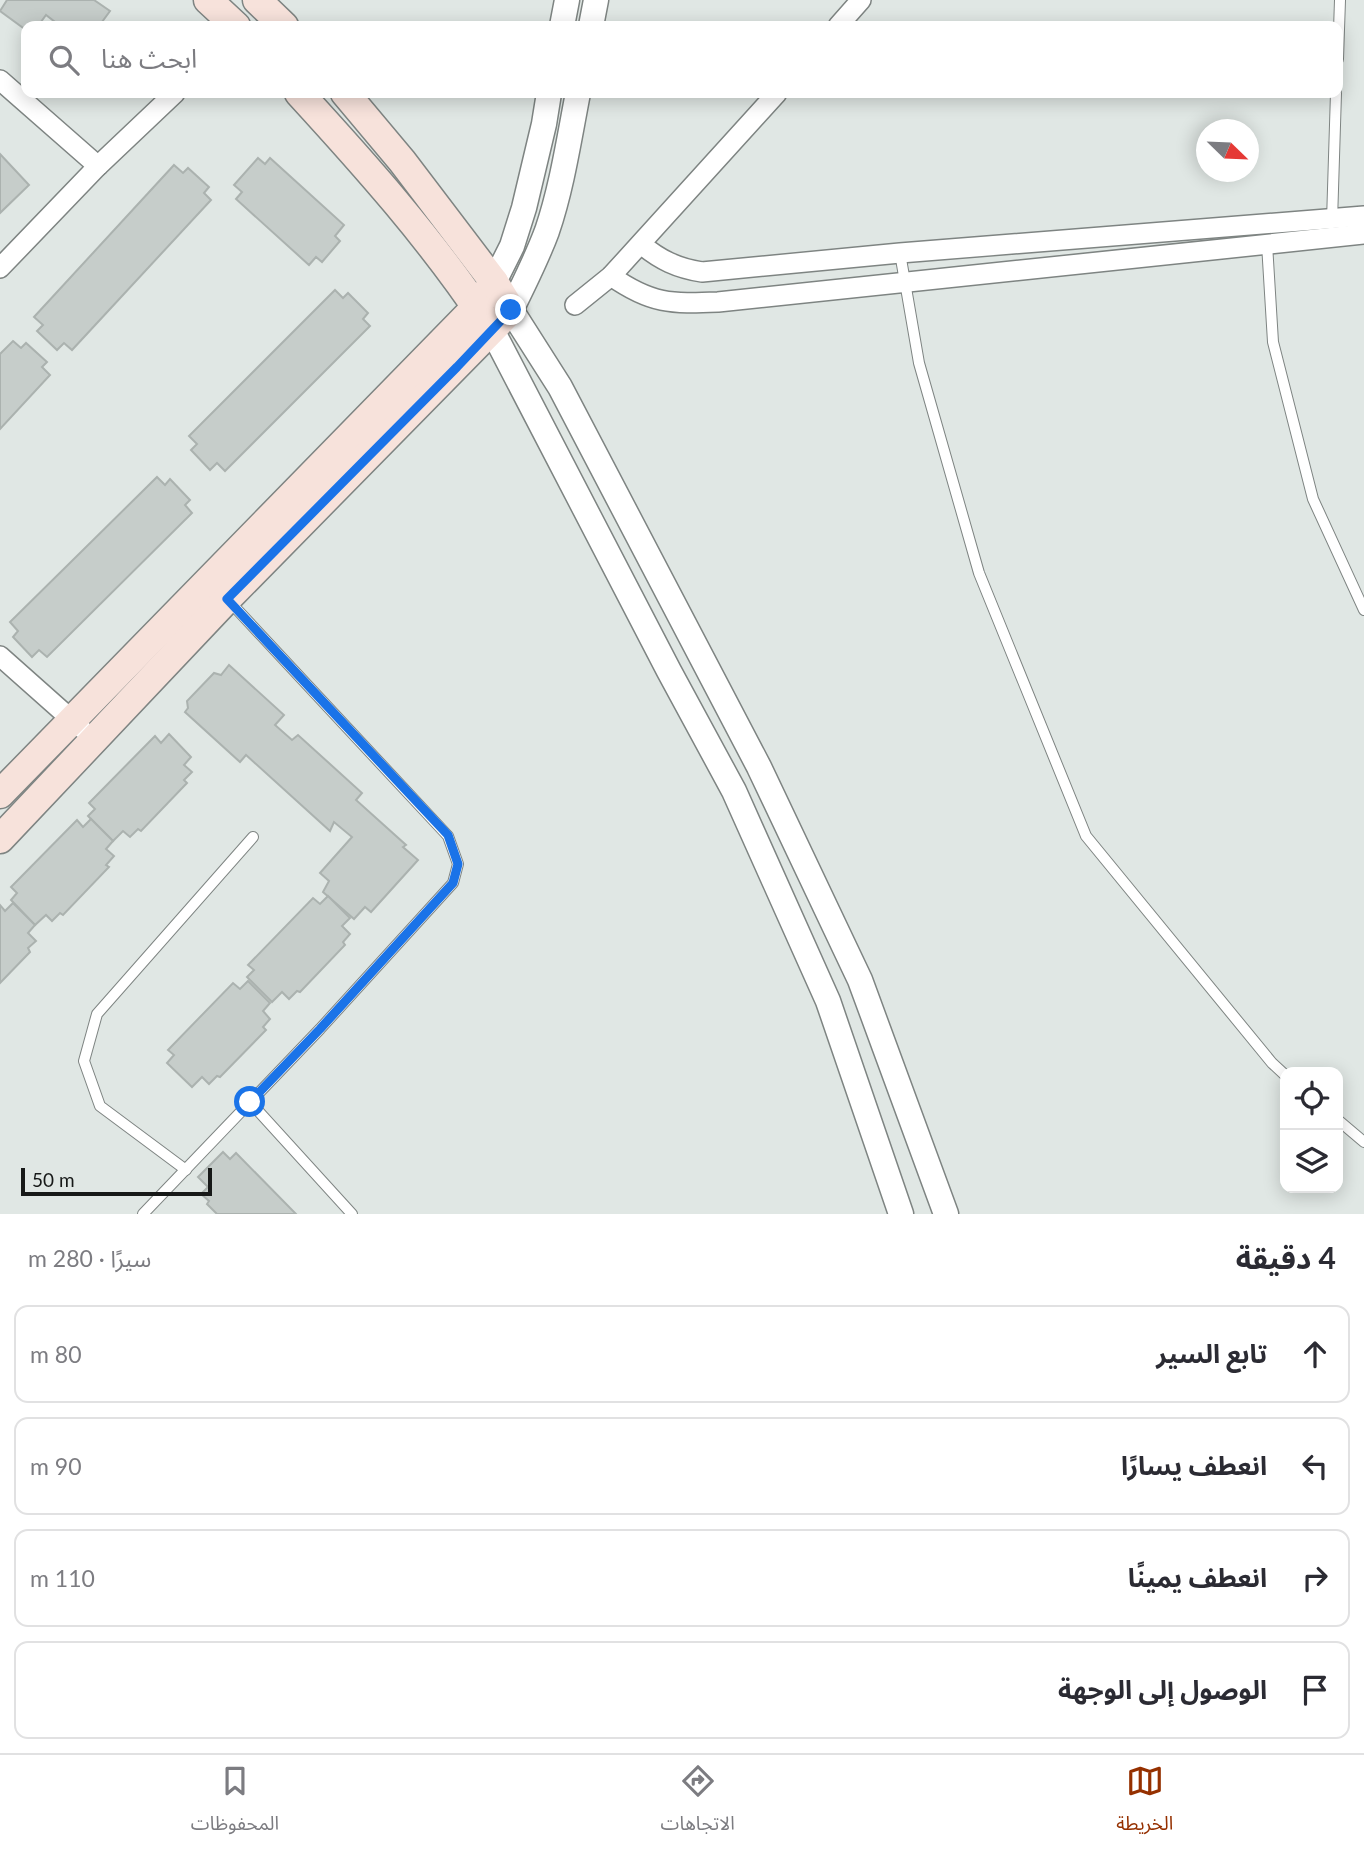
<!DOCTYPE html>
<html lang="ar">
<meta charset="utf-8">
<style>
body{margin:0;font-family:Lato,"Noto Sans Arabic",sans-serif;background:#f7f7f7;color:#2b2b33;direction:rtl}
.controls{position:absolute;right:21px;bottom:21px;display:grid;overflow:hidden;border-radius:14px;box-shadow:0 4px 18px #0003}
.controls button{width:63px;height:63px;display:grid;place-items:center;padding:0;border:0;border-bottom:2px solid #e1e1e2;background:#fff;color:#2b2b33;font:35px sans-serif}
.compass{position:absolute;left:1196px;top:119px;width:63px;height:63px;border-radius:50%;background:#fff;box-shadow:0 4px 18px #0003;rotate:113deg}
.scale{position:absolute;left:21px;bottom:18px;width:191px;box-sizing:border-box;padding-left:7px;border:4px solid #171918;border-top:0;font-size:19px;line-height:24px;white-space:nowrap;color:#171918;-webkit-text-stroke:5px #e0e7e4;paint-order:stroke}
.stop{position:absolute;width:21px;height:21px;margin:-16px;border:5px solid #1a73e8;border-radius:50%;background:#fff}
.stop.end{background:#1a73e8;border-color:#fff;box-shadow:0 2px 7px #0008}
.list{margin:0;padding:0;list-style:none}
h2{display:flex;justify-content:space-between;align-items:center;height:91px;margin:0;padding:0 28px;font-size:30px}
h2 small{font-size:23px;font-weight:400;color:#7c7c81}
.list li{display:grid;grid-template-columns:46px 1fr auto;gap:21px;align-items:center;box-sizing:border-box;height:98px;margin:0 14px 14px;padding:0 14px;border:2px solid #e1e1e2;border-radius:14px}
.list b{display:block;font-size:26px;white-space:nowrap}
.list em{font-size:23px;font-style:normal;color:#7c7c81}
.icon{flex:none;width:38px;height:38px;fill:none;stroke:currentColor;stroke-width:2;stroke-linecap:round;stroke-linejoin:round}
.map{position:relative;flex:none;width:1364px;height:1214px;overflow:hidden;direction:ltr}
.search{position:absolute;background:#fff;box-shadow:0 4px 18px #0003;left:21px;right:21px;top:21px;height:77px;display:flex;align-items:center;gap:18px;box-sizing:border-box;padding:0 24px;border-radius:14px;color:#7c7c81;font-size:26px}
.sheet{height:539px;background:#fff}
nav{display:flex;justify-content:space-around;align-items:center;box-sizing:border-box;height:98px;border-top:2px solid #e1e1e2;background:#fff;font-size:19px;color:#7c7c81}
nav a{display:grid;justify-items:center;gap:4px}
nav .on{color:#953000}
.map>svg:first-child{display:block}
.building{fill:#c6cdca;stroke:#abb2af;stroke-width:2}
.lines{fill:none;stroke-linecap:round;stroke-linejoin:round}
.service-casing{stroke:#7e8482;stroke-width:12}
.minor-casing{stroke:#7e8482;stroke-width:22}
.tertiary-casing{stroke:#7e8482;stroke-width:27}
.secondary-casing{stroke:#7e8482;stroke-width:31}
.service{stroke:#fff;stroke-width:10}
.minor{stroke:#fff;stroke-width:19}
.tertiary{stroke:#fff;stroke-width:24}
.secondary{stroke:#f7e2db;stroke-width:28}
.route{stroke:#1a73e8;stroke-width:9}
</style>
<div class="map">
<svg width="1364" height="1214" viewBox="0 0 1364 1214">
<rect width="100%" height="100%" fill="#e0e7e4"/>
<g class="building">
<polygon points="7,0 94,0 110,11 99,26 52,26 55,22 46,15 38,26 26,26 26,30 0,11"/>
<polygon points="0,154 29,185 0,213"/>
<polygon points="258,158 265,164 270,158 344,225 335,236 340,241 322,262 316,257 309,265 236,199 242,192 234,185"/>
<polygon points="174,165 183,173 188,168 209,187 204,193 211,200 72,350 64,343 57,350 37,331 43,325 34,317"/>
<polygon points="335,290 343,298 348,293 368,313 363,319 370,326 225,471 217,463 210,470 191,450 197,444 189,436"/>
<polygon points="13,341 21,348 26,343 47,362 42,367 50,375 0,429 0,354"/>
<polygon points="157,477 165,485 170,479 190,500 185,505 192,513 47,657 39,650 32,657 13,637 18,631 10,622"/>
<polygon points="229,665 284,715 275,725 292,740 298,735 362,793 356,800 406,845 403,847 418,860 371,912 365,907 354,919 323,892 329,881 320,873 352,837 334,822 330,831 246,755 240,762 185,712 188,708 187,701 214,673 221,675"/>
<polygon points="169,734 191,757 184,765 192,772 184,780 187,783 141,831 138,829 130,837 123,831 113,841 88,816 95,809 89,803 155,736 161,743"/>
<polygon points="91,819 113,841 106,849 114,856 106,865 109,867 63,915 60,913 52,921 46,915 35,925 11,900 17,893 11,887 77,820 83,827"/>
<polygon points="328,896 350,918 342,926 350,934 343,942 345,945 300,992 297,991 289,999 282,992 272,1002 247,977 254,970 248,965 313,898 320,904"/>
<polygon points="13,903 35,925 28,933 36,941 28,948 30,952 0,983 0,905 5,911"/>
<polygon points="248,981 270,1003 263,1011 270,1019 263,1027 266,1030 220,1077 217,1076 209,1084 202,1077 192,1087 167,1063 174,1055 168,1050 233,983 240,989"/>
<polygon points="223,1152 230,1159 236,1153 296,1214 217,1214 207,1204 209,1201 201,1194 208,1187 198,1177"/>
</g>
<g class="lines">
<g class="service-casing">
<g id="service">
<polyline points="1338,59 1340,0"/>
<polyline points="1332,221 1336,93"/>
<polyline points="1267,244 1273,342 1313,499 1364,610"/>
<polyline points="900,253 919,363 979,573 1086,836 1272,1063 1285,1075"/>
<polyline points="250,1102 352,1214"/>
<polyline points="1338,1120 1364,1142"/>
<polyline points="186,1170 100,1106 84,1061 97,1014 253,837"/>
<polyline points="143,1214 320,1029 453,883 458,864 448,836 230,602"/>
</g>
</g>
<g class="minor-casing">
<g id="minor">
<polyline points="838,26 861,0"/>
<polyline points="0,80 98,166"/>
<path d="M641 244C660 260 677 268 702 272L900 253 1364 216"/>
<polyline points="0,268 98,166 175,93"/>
<path d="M611 276C651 304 671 304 718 302L1364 234"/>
<polyline points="575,305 611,276 777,93"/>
<polyline points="0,656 81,728"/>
</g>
</g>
<g class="tertiary-casing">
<g id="tertiary">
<polyline points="562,26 567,0"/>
<polyline points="591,26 596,0"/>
<path d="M578 93C569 139 562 187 547 231 537 258 524 284 511 310L560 387 759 767 860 980 946 1214"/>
<polyline points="494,282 512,246 524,208 544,124 549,93"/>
<polyline points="492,330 669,671 734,791 828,1001 901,1214"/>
</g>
</g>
<g class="secondary-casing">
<g id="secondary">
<polyline points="208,0 236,26"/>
<polyline points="257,0 284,26"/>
<path d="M299 93C365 165 431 239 485 320"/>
<polyline points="0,794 476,307 494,282"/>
<polyline points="0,839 227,599 511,310 494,282 402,161 345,93"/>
</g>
</g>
<use href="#service" class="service"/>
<use href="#minor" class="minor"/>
<use href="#tertiary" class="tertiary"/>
<use href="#secondary" class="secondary"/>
</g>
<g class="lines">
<polyline class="route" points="250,1102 320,1029 453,883 458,864 448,835 227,599 457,367 511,310"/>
</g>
</svg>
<div class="controls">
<button><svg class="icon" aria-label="locate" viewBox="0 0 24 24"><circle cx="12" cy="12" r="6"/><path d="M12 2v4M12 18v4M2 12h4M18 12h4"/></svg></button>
<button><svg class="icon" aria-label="layers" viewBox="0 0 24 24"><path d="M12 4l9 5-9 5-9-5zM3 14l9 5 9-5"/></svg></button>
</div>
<svg class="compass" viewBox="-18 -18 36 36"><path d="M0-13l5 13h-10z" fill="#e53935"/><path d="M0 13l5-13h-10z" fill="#7c7c81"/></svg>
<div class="scale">50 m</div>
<div class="stop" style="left:250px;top:1102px"></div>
<div class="stop end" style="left:511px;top:310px"></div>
<div class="search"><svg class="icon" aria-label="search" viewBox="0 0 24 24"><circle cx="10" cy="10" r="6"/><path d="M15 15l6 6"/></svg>ابحث هنا</div>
</div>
<section class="sheet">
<h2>4 دقيقة<small>سيرًا · 280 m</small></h2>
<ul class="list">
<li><svg class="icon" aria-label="ahead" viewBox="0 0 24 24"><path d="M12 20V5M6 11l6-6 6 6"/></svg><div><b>تابع السير</b></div><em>80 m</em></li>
<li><svg class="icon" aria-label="left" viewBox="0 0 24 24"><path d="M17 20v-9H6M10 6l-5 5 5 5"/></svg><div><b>انعطف يسارًا</b></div><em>90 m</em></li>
<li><svg class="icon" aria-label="right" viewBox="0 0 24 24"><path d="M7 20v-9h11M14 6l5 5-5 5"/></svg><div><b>انعطف يمينًا</b></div><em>110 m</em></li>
<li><svg class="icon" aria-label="arrive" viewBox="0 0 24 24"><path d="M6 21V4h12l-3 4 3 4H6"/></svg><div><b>الوصول إلى الوجهة</b></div></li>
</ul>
</section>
<nav>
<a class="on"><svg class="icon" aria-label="map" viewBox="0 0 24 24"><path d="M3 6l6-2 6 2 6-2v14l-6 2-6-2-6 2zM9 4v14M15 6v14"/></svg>الخريطة</a>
<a><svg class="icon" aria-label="directions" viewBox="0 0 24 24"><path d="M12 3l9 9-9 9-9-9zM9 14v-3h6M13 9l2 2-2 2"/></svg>الاتجاهات</a>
<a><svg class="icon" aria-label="saved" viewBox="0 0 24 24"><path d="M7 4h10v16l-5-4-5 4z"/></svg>المحفوظات</a>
</nav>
